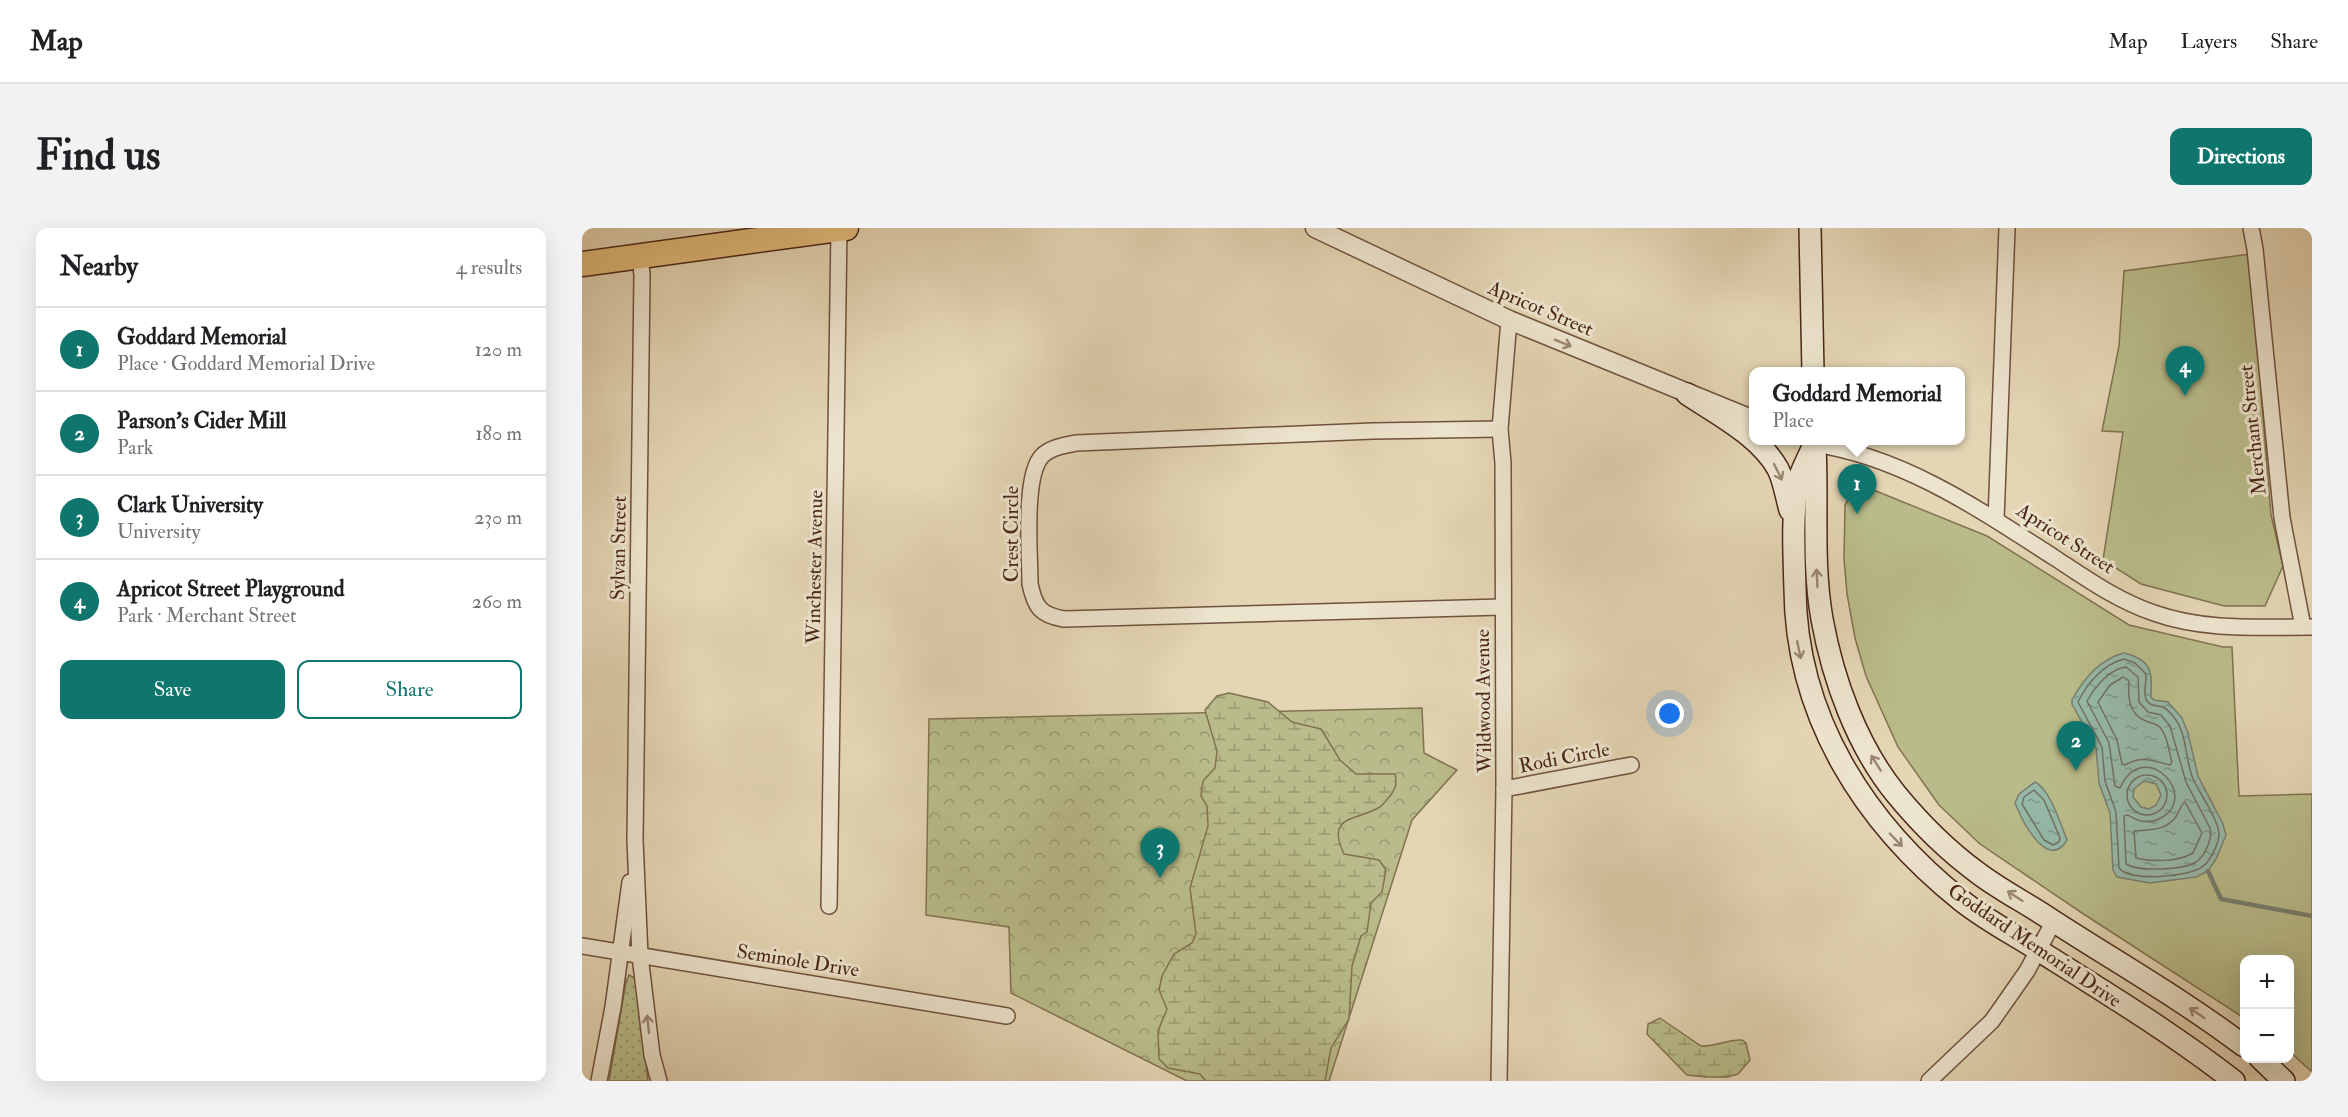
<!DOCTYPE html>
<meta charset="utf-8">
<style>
body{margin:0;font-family:"IM FELL Double Pica",serif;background:#f2f2f2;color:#202124}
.controls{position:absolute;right:18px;bottom:18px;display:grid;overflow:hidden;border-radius:12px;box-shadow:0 6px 24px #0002}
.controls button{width:54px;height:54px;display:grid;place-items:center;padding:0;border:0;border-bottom:2px solid #e0e0e0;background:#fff;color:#202124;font:30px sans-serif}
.you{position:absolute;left:1088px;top:486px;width:21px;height:21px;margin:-15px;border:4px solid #fff;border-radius:50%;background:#1a73e8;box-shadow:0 0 0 9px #1a73e833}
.badge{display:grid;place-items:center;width:39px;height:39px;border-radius:50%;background:#0f766e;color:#fff;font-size:20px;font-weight:700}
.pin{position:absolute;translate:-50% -50px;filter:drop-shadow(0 2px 3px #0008)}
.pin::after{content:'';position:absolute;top:32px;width:21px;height:18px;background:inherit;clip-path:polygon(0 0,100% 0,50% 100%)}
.popup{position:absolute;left:1167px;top:139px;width:216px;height:78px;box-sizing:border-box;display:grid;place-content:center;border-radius:12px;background:#fff;filter:drop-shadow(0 2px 4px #0005);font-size:20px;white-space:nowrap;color:#757577}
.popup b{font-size:22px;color:#202124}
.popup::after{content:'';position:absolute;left:50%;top:100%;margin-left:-12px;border:12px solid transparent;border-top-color:#fff}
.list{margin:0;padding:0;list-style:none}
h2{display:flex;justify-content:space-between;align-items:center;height:78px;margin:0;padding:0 24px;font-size:26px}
h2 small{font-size:20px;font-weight:400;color:#757577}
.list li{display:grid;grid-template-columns:39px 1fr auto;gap:18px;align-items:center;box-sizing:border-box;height:84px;padding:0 24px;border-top:2px solid #e0e0e0}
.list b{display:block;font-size:22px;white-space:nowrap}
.list p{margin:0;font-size:20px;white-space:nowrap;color:#757577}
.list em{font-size:20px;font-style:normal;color:#757577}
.actions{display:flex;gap:12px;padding:18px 24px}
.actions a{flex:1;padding:14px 0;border:2px solid #0f766e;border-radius:12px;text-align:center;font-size:21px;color:#0f766e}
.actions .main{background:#0f766e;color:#fff}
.map{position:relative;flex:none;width:1730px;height:853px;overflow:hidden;border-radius:12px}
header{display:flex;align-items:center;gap:36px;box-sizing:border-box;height:84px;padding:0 30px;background:#fff;border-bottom:2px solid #e0e0e0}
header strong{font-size:28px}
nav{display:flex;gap:33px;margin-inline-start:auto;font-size:21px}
.intro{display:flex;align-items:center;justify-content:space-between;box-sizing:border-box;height:144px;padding:0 36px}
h1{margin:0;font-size:42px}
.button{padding:15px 27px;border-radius:12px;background:#0f766e;color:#fff;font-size:21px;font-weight:700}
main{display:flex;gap:36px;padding:0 36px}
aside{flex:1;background:#fff;border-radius:12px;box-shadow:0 6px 24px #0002}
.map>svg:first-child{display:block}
.grass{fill:url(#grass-dots);stroke:#827250;stroke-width:1.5}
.forest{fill:url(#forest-crowns);stroke:#827250;stroke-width:1.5}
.wetland{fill:url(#wetland-marsh);stroke:#827250;stroke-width:1.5}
.green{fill:#b9bc8a;stroke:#827250;stroke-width:1.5}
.water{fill:url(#water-ripples);stroke:#787f6f;stroke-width:1.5;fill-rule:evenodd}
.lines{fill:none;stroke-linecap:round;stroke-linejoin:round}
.shore{stroke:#707060;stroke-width:1.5}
.stream{stroke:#787f6f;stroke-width:4.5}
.minor-casing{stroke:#70523e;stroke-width:18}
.tertiary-casing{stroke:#70523e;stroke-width:21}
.secondary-casing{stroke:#4a2717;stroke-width:24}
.trunk-casing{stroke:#4a2717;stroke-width:27}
.minor{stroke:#ede4ce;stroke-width:15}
.tertiary{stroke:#ede4ce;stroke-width:18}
.secondary{stroke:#ede4ce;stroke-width:21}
.trunk{stroke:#e2ba7a;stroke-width:24}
.oneway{stroke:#9c8672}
.labels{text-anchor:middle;stroke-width:6;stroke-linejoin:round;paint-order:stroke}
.street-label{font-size:20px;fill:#4a2717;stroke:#ede4ce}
</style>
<header>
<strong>Map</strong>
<nav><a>Map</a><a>Layers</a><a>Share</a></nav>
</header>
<div class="intro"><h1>Find us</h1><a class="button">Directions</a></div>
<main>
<aside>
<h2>Nearby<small>4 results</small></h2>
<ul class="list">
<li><span class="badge">1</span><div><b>Goddard Memorial</b><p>Place · Goddard Memorial Drive</p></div><em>120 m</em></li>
<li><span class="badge">2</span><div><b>Parson's Cider Mill</b><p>Park</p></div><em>180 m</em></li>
<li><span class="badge">3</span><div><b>Clark University</b><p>University</p></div><em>230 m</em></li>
<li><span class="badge">4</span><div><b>Apricot Street Playground</b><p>Park · Merchant Street</p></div><em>260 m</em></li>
</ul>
<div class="actions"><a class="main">Save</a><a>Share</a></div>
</aside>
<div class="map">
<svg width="1730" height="853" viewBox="0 0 1730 853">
<defs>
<pattern id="grass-dots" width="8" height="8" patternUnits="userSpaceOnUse" patternTransform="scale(1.5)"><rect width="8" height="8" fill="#b9bc8a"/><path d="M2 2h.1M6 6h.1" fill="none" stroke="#989970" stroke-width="1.8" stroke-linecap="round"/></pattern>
<pattern id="forest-crowns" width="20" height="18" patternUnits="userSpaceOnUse" patternTransform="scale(1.5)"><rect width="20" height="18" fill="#b9bc8a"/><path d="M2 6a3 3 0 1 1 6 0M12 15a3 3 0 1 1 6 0" fill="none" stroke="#989970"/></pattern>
<pattern id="wetland-marsh" width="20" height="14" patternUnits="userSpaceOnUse" patternTransform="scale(1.5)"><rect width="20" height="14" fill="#b9bc8a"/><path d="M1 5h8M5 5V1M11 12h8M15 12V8" fill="none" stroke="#989970"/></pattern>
<pattern id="water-ripples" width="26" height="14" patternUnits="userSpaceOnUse" patternTransform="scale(1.5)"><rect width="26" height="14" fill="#96b9a9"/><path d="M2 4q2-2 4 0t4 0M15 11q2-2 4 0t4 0" fill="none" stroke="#7c9689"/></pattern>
</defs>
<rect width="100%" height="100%" fill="#e4d5b4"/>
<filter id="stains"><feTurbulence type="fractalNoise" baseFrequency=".00333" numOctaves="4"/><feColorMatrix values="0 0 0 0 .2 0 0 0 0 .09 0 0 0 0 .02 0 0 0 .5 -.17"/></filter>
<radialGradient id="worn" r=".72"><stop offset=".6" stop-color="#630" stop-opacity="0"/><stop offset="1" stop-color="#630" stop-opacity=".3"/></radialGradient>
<polygon class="grass" points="47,747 53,750 56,755 66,853 27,853 44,754"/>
<polygon class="forest" points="840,480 842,525 875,542 830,592 747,853 605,853 429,765 427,699 344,687 347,491"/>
<g class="wetland">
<path d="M647 465 686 474 710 494 739 501 758 532 774 546H813C815 556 814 560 808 568 805 571 802 576 798 579 775 593 743 586 762 626L797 632 804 642 800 664 789 675 785 704 779 708 770 738 767 791 749 820 743 853H624L618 846 586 840 577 831 576 803 585 781 577 762 580 748 592 726 610 715 614 706 608 660 626 598 625 578 619 568 621 553 633 540 635 523 623 482 635 468Z"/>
<path d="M1078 790 1119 818C1133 819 1146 811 1160 812L1164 815 1168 832 1156 846 1145 849H1124L1105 847 1065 806 1066 796Z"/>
</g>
<g class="green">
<polygon points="1668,26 1689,287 1701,338 1683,378 1642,378 1559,356 1521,332 1541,204 1520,203 1537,118 1542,43"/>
<polygon points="1289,261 1405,308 1547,397 1641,419 1650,419 1657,568 1730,566 1730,844 1708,824 1708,732 1662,732 1662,790 1500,685 1398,616 1357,577 1316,519 1284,448 1273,410 1265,366 1262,331 1263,277 1272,262"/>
</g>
<g class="water">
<path d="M1542 425C1570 432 1570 443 1569 469L1572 472 1586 474 1600 490 1606 505 1616 548 1641 596 1644 607 1634 631 1626 643 1614 649 1568 655 1535 649 1531 642 1528 585 1517 555 1514 520 1490 476V472C1502 450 1518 431 1542 425ZM1562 553 1574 556 1579 567 1574 577 1567 581 1559 579 1551 569 1552 561Z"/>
<path d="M1453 554C1468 561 1479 597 1485 612 1466 644 1440 593 1433 575L1437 566Z"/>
</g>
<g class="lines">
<g class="shore">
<path d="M1542 431 1553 435 1564 446C1565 454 1560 466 1565 473 1569 479 1575 477 1581 479 1585 481 1591 488 1594 492 1606 510 1603 535 1612 553 1618 565 1638 595 1637 607 1636 617 1628 634 1620 639 1607 649 1547 654 1537 640L1534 584 1523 553 1520 519 1496 474C1505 455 1522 436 1542 431Z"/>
<path d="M1544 439 1556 449 1557 474 1566 484 1579 487 1588 498 1604 554 1628 600C1631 610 1623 628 1614 634 1601 642 1557 644 1544 636L1542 588 1546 587C1555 593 1565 597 1577 591 1621 570 1562 507 1538 560L1533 558 1527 515 1505 473C1513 459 1527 441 1544 439Z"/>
<path d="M1541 449 1547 453C1546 469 1546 486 1564 493 1571 496 1576 495 1580 502 1586 511 1587 524 1590 534L1588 537C1571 533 1560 527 1543 537L1540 536 1535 512 1516 474 1528 457Z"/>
<circle cx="1565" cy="567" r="20"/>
<polygon points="1452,562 1462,572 1478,610 1477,614 1471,617 1462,612 1440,576 1442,569"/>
<path d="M1603 574 1620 605 1611 625C1596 634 1570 634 1554 630L1552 603C1567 601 1581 604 1593 590 1597 585 1598 578 1603 574Z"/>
</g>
<polyline class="stream" points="1626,643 1639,671 1730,688"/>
<g class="minor-casing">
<g id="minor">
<polyline points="1669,0 1673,21 1700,290 1721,399"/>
<polyline points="58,28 60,47 53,612 58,728 70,827 77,853"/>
<path d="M918 201 791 203 494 215C481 218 469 219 460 228 441 248 448 328 448 356 453 379 458 387 482 391L920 379"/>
<path d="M1232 216C1322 229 1398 282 1473 330 1505 351 1536 373 1572 385 1622 403 1677 399 1730 399"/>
<polyline points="1414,292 1425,0"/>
<polyline points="922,561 1049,537"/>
<polyline points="247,678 257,1"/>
<polyline points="0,718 425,788"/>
<polyline points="17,853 31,779 48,654"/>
<polyline points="917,853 922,561 921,235 918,201 927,92"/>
<polyline points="1347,853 1410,793 1445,743 1472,693"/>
</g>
</g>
<g class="tertiary-casing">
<polyline id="tertiary" points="733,0 927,92 1172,192"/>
</g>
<g class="secondary-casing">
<g id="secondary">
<polyline points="1228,0 1231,144"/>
<path d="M1105 166C1135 186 1178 208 1196 241 1202 253 1204 268 1208 282"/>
<path d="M1232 216C1227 229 1218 244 1215 257 1210 291 1212 327 1213 361 1214 489 1283 596 1380 673 1404 692 1431 706 1456 722 1523 764 1590 805 1652 853"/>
<path d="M1233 219C1236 276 1230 335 1240 391 1251 452 1275 518 1314 566 1337 594 1366 623 1396 645 1417 661 1442 674 1465 689 1531 732 1600 771 1662 818"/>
<polyline points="1678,830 1702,853"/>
</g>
</g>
<g class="trunk-casing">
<polyline id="trunk" points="0,36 264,0"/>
</g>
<use href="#minor" class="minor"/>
<use href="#tertiary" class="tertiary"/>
<use href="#secondary" class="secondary"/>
<use href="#trunk" class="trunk"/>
</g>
<defs><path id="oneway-shaft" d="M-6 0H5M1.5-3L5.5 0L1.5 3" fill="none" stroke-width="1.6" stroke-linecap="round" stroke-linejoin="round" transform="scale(1.5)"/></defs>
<g class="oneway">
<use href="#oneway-shaft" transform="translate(981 115) rotate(22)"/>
<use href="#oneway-shaft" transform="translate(1196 244) rotate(64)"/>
<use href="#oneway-shaft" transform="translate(1235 350) rotate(-93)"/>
<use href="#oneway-shaft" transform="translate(1217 422) rotate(78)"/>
<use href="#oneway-shaft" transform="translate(1294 535) rotate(-122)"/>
<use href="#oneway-shaft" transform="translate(1314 612) rotate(46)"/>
<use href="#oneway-shaft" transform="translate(1433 668) rotate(-147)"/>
<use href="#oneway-shaft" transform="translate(1615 785) rotate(-146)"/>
<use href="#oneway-shaft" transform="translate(66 796) rotate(-96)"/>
</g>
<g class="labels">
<g class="street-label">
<text transform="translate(959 80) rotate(23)" y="7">Apricot Street</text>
<text transform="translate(1670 202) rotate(-96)" y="7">Merchant Street</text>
<text transform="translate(429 306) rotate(-90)" y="7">Crest Circle</text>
<text transform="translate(1484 310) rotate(33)" y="7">Apricot Street</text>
<text transform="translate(36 320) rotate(-89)" y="7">Sylvan Street</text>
<text transform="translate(232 339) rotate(-89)" y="7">Winchester Avenue</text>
<text transform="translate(901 473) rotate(-91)" y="7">Wildwood Avenue</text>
<text transform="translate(982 529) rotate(-11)" y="7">Rodi Circle</text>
<text transform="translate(1453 717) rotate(34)" y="7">Goddard Memorial Drive</text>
<text transform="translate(216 732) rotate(9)" y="7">Seminole Drive</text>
</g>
</g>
<rect width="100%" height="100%" filter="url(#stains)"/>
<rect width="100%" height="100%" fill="url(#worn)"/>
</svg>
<div class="controls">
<button>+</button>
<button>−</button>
</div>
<div class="you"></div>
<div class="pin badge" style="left:1275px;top:286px">1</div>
<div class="popup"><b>Goddard Memorial</b>Place</div>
<div class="pin badge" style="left:1494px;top:543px">2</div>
<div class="pin badge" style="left:578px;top:650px">3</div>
<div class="pin badge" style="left:1603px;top:168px">4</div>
</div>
</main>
